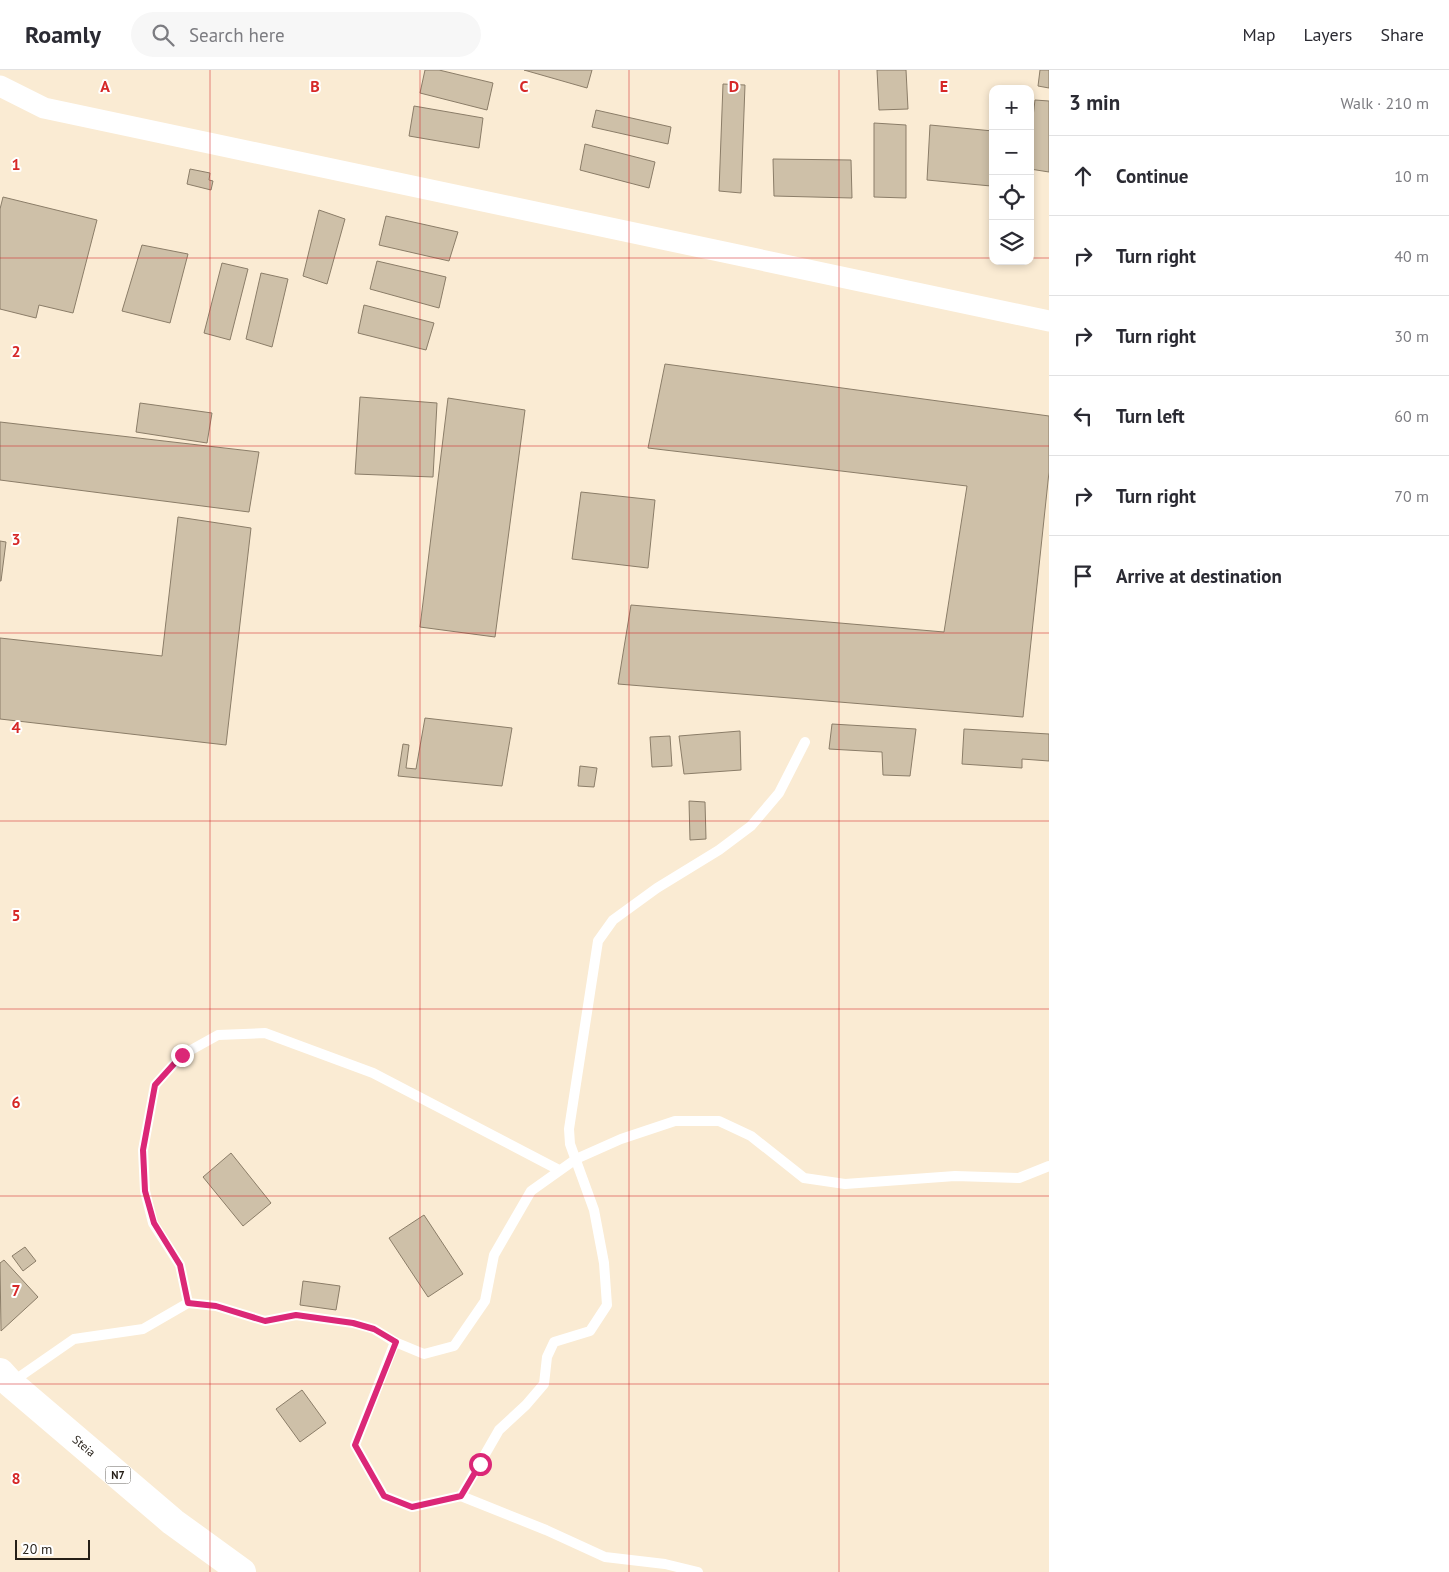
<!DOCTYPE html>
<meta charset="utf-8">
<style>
body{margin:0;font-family:"PT Sans",sans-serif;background:#f7f7f7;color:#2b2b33}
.controls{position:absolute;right:15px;top:15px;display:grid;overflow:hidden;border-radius:10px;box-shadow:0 2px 8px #0003}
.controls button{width:45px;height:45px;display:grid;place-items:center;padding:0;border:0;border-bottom:1px solid #e1e1e2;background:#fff;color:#2b2b33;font:25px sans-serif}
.scale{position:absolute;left:15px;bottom:12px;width:75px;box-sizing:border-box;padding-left:5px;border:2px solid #251f17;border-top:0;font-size:14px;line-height:18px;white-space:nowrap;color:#251f17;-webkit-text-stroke:4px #fff;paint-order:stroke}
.stop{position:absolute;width:15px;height:15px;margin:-11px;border:4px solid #db2777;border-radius:50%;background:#fff}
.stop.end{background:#db2777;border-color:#fff;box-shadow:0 1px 5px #0008}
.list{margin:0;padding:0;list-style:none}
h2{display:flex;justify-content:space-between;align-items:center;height:65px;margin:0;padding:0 20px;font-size:21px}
h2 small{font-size:16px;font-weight:400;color:#7c7c81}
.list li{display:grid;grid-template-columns:32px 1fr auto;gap:15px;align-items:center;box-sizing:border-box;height:80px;padding:0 20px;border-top:1px solid #e1e1e2}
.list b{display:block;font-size:19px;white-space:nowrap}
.list em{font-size:16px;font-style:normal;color:#7c7c81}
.icon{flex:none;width:28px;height:28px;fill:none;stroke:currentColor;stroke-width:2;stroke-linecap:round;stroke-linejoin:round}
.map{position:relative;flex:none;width:1049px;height:1502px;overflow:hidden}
header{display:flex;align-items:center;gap:30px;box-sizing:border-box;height:70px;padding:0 25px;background:#fff;border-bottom:1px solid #e1e1e2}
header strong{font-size:24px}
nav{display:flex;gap:28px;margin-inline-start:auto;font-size:18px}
.search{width:350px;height:45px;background:#f7f7f7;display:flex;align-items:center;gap:12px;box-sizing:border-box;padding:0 18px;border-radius:28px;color:#7c7c81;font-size:19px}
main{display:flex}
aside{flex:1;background:#fff}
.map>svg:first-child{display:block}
.building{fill:#cec0a8;stroke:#8b7d68}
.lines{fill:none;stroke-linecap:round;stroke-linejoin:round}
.lane{stroke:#fff;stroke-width:10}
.street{stroke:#fff;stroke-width:21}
.primary{stroke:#fff;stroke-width:28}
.route{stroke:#db2777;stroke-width:6}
.grid{fill:none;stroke:#d62828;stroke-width:1;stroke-opacity:0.55}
.labels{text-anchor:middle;stroke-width:4;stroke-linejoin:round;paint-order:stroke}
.shield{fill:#fff;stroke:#66625d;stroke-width:1}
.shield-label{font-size:11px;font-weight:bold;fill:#251f17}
.street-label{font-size:12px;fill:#251f17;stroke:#fff}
.grid-label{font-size:16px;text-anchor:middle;font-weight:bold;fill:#d62828;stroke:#fff;stroke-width:4;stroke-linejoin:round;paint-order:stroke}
</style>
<header>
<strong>Roamly</strong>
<div class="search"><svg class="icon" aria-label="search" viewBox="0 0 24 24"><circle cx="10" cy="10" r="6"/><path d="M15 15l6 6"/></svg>Search here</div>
<nav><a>Map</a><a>Layers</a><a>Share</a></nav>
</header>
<main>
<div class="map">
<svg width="1049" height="1502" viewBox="0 0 1049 1502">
<rect width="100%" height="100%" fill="#faebd3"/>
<g class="building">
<polygon points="425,0 439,0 493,13 487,40 420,23"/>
<polygon points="524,0 592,0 587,18"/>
<polygon points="877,0 906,0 908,39 879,40"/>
<polygon points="1040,0 1049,0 1049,18 1038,16"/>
<polygon points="723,14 745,15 741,123 719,121"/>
<polygon points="1035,30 1049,31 1049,102 1030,99 1030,73"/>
<polygon points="414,36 483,48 479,78 409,66"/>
<polygon points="596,40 671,57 668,74 592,57"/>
<polygon points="874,53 906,55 906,128 874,127"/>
<polygon points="930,55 993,61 991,116 927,110"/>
<polygon points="585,74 655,92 649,118 580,100"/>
<polygon points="773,89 851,90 852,128 774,126"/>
<polygon points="190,99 210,103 209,110 213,111 211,120 187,114"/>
<polygon points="3,127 97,150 73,243 39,235 36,248 0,239 0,139"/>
<polygon points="319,140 345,149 327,214 303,206"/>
<polygon points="386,146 458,162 449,191 379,175"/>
<polygon points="142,175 188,184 170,253 122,241"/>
<polygon points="377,191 446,207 439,238 370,219"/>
<polygon points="222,193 248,199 230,270 204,263"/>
<polygon points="261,203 288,209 272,277 246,269"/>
<polygon points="364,235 434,253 426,280 358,263"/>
<polygon points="665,294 1049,346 1049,402 1023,647 618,614 631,535 944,562 967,416 648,378"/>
<polygon points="360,327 437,333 433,407 355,404"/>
<polygon points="448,328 525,340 495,567 420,557"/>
<polygon points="140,333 212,343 207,373 136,362"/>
<polygon points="0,352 259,382 249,442 0,410"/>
<polygon points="581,422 655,430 648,498 572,489"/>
<polygon points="178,447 251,458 226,675 0,649 0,568 162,586"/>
<polygon points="0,471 6,472 1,511 0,511"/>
<polygon points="425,648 512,658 502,716 398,706 403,674 409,675 406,698 416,699"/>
<polygon points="832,654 916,659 910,706 883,705 882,682 829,679"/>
<polygon points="964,659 1049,664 1049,691 1022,689 1022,698 962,694"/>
<polygon points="740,661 741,700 684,704 679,666"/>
<polygon points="670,666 672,696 652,697 650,667"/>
<polygon points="580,696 597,698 594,717 578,716"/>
<polygon points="689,731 705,732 706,769 690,770"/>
<polygon points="231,1083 271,1133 243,1156 203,1107"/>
<polygon points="424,1145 463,1204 428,1227 389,1168"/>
<polygon points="25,1177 36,1191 23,1201 12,1186"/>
<polygon points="4,1190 38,1227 1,1261 0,1193"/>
<polygon points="303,1211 340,1216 336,1240 300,1235"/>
<polygon points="302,1320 326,1353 300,1372 276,1339"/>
</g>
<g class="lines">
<g class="lane">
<polyline points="188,1233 216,1236 265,1251 296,1245 353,1253 374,1259 395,1272 424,1284 454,1276 485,1231 494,1185 531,1121 576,1089 621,1069 675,1051 719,1051 751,1066 804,1108 845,1114 955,1106 1019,1108 1049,1096"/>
<polyline points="395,1272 355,1375 384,1426 412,1437 461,1426 546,1460 605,1487 665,1494 698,1502"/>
<polyline points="12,1312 74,1269 143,1259 188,1233 180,1195 153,1153 145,1121 143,1080 155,1015 182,985 218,965 265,963 373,1003 559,1100"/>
<polyline points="461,1426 499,1360 526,1335 544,1314 547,1287 554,1272 590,1261 607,1235 604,1193 594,1140 570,1074 569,1059 598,871 613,850 657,818 719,780 751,756 779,723 805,672"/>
</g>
<polyline class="street" points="0,16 44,38 1049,251"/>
<path class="primary" id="s1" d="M0 1302 10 1313 173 1452 242 1502"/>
</g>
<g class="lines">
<polyline class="route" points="182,985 155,1015 143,1080 145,1121 154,1153 180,1195 188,1233 216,1236 265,1251 296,1245 353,1253 374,1259 396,1272 355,1375 384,1426 412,1437 461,1426 480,1394"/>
</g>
<path class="grid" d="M210 0V1502M420 0V1502M629 0V1502M839 0V1502M0 188H993M1030 188H1049M0 376H1049M0 563H1049M0 751H1049M0 939H1049M0 1126H1049M0 1314H1049"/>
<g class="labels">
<rect class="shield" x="105.5" y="1396.5" width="25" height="17" rx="4"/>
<g class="shield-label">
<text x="118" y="1409">N7</text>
</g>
<g class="street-label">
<text dy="4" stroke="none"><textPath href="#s1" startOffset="112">Steia</textPath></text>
</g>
</g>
<g class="grid-label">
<text x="105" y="22">A</text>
<text x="315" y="22">B</text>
<text x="524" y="22">C</text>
<text x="734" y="22">D</text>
<text x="944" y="22">E</text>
<text x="16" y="100">1</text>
<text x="16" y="287">2</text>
<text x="16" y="475">3</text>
<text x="16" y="663">4</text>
<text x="16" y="851">5</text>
<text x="16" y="1038">6</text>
<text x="16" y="1226">7</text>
<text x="16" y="1414">8</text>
</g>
</svg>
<div class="controls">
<button>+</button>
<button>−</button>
<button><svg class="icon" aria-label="locate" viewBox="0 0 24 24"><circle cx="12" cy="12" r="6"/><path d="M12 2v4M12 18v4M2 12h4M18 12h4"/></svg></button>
<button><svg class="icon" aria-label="layers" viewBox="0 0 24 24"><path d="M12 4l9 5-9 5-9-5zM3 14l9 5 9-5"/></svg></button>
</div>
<div class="scale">20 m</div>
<div class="stop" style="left:480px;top:1394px"></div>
<div class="stop end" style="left:182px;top:985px"></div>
</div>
<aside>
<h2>3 min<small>Walk · 210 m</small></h2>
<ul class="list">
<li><svg class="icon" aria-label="ahead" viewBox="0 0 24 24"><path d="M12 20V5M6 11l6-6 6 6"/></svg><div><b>Continue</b></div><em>10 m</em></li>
<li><svg class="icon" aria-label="right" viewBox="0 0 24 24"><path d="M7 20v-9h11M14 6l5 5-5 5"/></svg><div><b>Turn right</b></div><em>40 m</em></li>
<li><svg class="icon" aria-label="right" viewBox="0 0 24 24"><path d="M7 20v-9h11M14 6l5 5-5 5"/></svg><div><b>Turn right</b></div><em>30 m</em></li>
<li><svg class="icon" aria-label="left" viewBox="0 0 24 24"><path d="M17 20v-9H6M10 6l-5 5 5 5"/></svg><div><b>Turn left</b></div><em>60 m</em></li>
<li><svg class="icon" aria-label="right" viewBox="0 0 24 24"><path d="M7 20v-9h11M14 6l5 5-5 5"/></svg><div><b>Turn right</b></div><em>70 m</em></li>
<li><svg class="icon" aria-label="arrive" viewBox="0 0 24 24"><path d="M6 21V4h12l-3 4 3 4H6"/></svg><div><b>Arrive at destination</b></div></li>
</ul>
</aside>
</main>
